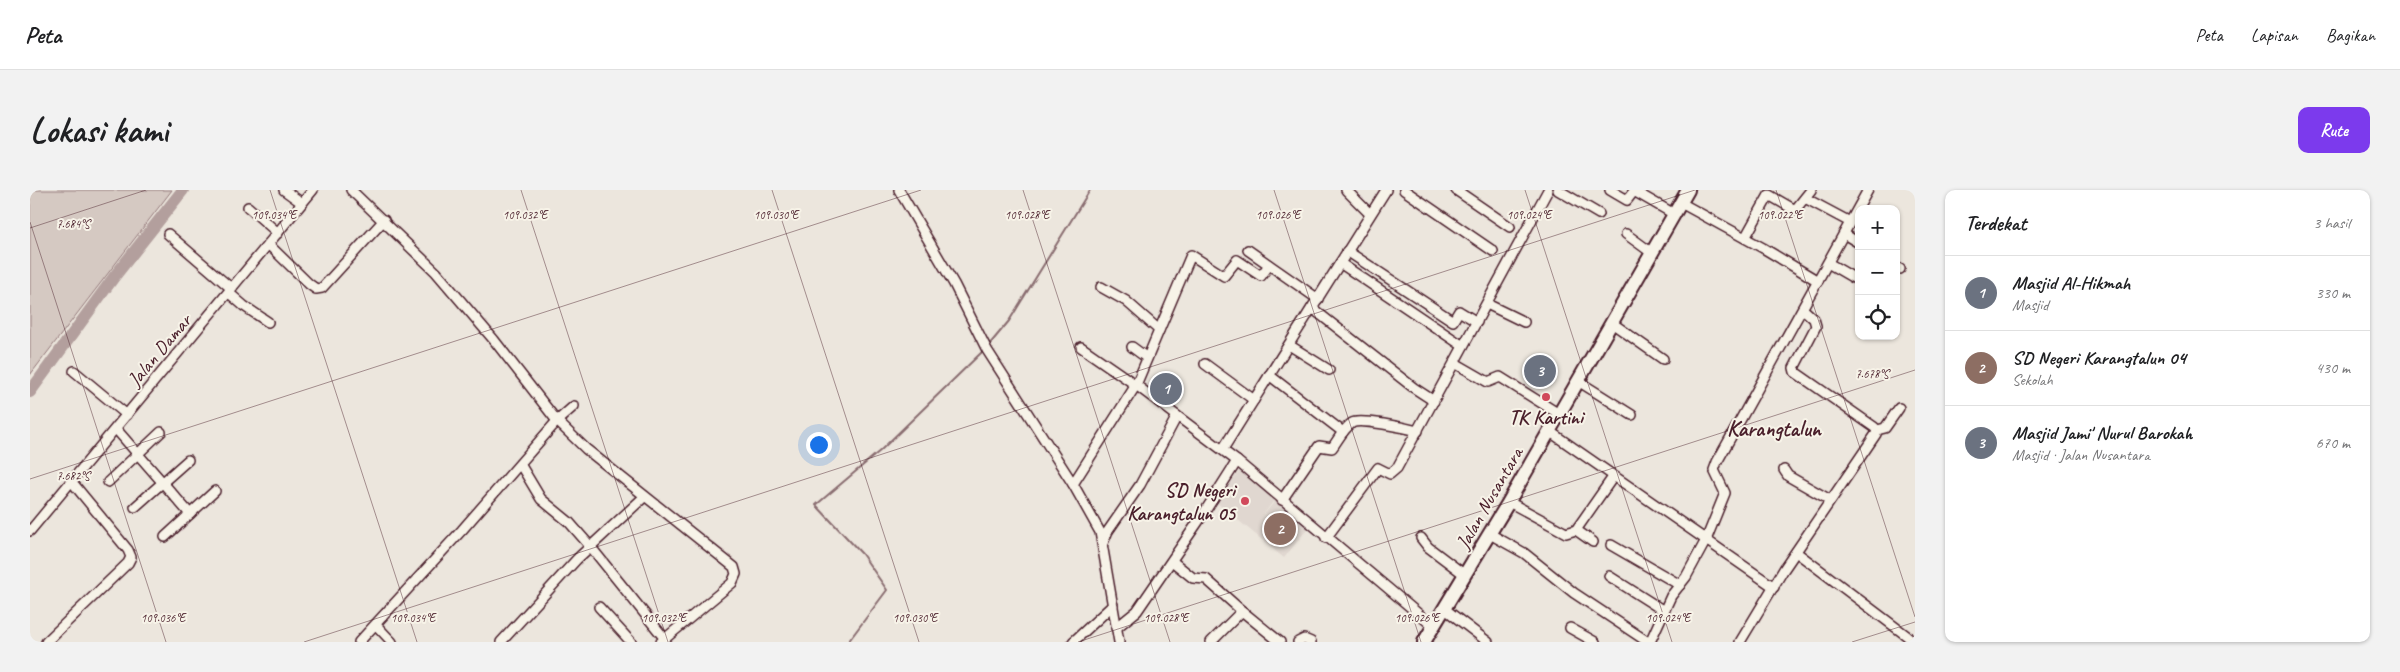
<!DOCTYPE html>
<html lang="id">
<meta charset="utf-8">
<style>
body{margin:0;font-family:Caveat,sans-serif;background:#f2f2f2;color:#202124}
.controls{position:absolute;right:15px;top:15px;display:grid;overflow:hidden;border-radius:10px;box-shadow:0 1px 4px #0004}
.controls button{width:45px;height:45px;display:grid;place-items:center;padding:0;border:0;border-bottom:1px solid #e0e0e0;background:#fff;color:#202124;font:25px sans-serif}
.you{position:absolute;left:788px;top:254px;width:18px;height:18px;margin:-12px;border:4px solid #fff;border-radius:50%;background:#1a73e8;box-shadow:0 0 0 8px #1a73e833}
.badge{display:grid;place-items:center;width:32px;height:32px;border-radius:50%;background:#7c3aed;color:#fff;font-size:16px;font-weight:700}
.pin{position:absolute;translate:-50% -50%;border:2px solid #fff;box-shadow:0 1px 5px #0006}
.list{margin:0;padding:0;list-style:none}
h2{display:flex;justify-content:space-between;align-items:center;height:65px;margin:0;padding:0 20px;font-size:21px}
h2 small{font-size:16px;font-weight:400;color:#757577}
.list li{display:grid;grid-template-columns:32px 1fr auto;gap:15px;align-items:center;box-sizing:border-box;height:75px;padding:0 20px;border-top:1px solid #e0e0e0}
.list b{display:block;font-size:19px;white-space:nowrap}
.list p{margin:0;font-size:16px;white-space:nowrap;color:#757577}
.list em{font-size:16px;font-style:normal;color:#757577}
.icon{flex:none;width:28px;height:28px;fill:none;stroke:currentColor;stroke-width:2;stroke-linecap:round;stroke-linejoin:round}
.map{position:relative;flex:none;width:1885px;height:452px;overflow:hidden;border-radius:10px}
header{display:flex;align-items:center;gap:30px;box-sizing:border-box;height:70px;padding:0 25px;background:#fff;border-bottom:1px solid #e0e0e0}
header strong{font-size:24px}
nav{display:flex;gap:28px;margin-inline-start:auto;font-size:18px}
.intro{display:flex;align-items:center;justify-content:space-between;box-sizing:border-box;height:120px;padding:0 30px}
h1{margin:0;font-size:35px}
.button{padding:12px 22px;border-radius:10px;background:#7c3aed;color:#fff;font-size:18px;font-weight:700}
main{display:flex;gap:30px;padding:0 30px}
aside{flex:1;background:#fff;border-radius:10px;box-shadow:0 1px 4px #0004}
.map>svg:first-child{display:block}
.built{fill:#e0d7d0}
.green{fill:#d5c9c2;stroke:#907476}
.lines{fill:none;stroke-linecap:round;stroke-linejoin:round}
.stream{stroke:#896c6f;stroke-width:2}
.river{stroke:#b39f9d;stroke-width:12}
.minor-casing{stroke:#4a1f2b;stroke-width:12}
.highway-casing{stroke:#4a1f2b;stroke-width:16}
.minor{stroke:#f7f3e8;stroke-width:9}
.highway{stroke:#f7f3e8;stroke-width:12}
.ticks{fill:none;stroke:#4a1f2b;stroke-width:1;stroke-opacity:0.45}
.poi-dot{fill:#d1495b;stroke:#f7f3e8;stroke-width:2}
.labels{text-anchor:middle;stroke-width:4;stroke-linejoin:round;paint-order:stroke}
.street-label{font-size:20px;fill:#4a1f2b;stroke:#f7f3e8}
.poi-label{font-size:20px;font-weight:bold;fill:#4a1f2b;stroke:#f7f3e8}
.quarter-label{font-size:22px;font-weight:bold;fill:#4a1f2b;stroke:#f7f3e8}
.ticks-label{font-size:12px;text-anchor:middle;fill:#4a1f2b;stroke:#f7f3e8;stroke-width:4;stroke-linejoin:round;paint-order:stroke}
</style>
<header>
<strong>Peta</strong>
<nav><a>Peta</a><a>Lapisan</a><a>Bagikan</a></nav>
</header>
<div class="intro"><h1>Lokasi kami</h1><a class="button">Rute</a></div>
<main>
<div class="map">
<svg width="1885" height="452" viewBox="0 0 1885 452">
<rect width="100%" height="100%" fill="#ece6dd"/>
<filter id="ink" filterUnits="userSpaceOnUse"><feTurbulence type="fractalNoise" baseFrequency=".02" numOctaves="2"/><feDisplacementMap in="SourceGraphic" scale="10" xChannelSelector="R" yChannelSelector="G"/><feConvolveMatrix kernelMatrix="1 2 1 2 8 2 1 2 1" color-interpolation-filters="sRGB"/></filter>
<g filter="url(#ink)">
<polygon class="built" points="1210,280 1245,309 1230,329 1246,310 1279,337 1254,368 1186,312"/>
<polygon class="green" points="0,0 142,0 0,185"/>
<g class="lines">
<g class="stream">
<polyline points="959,155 979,131 1060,0"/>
<polyline points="818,452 857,400 832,364 786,315 851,260 954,160"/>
</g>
<polyline class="river" points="0,202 84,87 153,0"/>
<g class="minor-casing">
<g id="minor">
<polyline points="254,0 272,13"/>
<polyline points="321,0 406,82 464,150 527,231 556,259 704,377 706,384 702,393 631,452"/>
<polyline points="869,0 924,94 957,160 1043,294 1070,342 1089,452"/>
<polyline points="1316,0 1340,24"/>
<polyline points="1374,0 1463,61"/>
<polyline points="1426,0 1480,37"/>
<polyline points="1528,0 1569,24"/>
<polyline points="1580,0 1597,10 1604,1 1644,24"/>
<polyline points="1775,8 1820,32"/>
<polyline points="1651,13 1733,58 1788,91"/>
<polyline points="218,17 248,43"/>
<polyline points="138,44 202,99"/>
<polyline points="1596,44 1622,63"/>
<polyline points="1814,44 1829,53"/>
<polyline points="1715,48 1739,5 1765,20 1781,0"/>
<polyline points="239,55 279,94 286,99 292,98 354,30"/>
<polyline points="1218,60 1288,109"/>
<polyline points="1317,61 1423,131 1429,121 1447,132"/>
<polyline points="1310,73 1433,156"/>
<polyline points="1798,73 1829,91"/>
<polyline points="1866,77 1870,79"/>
<polyline points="1071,97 1096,111 1129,140"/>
<polyline points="199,103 214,116 238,132"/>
<polyline points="1457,114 1494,132"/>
<polyline points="1282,118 1384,198 1404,211"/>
<polyline points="1582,133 1633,169"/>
<polyline points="1259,155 1299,180"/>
<polyline points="1051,157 1106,195 1161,65 1194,86 1207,70 1231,86 1239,75"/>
<polyline points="1102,157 1117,168"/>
<polyline points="1425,173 1458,192 1470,187 1529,224"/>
<polyline points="1175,174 1224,210"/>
<polyline points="44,181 97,225"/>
<polyline points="1239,185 1313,242"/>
<polyline points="1548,191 1602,225"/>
<polyline points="86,239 160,324"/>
<polyline points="1847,240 1855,238 1869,218"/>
<polyline points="1519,241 1744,397"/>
<polyline points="1193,259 1356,0"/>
<polyline points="490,274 511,309 539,332 560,356 635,449"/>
<polyline points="1754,280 1758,286 1800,310"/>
<polyline points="78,292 131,242"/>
<polyline points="1043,294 1106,195 1207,271 1404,437"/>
<path d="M1252 310 1289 256 1302 258C1308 250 1313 239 1322 233 1330 228 1376 238 1388 241"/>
<polyline points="1479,312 1536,343 1546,340 1563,352"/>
<polyline points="105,317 158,270"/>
<polyline points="1546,340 1583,287"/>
<polyline points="0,341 283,0"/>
<polyline points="1460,344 1494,363 1544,403 1618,452"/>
<polyline points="135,347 185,301"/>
<polyline points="1296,348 1348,278 1360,284 1367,278 1518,0"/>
<polyline points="1391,348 1398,357 1435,385"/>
<polyline points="1073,353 1078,341 1110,295 1147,226"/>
<polyline points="1581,355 1650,395"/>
<polyline points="1766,362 1885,452"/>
<polyline points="1142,371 1163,388 1176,389 1212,421 1181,452"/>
<polyline points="1579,386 1634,421"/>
<polyline points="569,417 601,452"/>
<polyline points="1415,419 1458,452"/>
<polyline points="1212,421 1250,452"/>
<polyline points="346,435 362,452"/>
<polyline points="1086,438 1107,421 1172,326 1207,271"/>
<polyline points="1540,438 1565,452"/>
<polyline points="16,452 98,373 101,367 98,360 42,292"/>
<polyline points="329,452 432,340 527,231 544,216"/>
<polyline points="471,452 547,369 614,307"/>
<polyline points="1043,452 1083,415"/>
<polyline points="1268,452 1274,449 1281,452"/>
<polyline points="1620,452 1641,406 1656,387 1676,350 1695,303 1684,280 1687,272 1838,0"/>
<polyline points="1710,452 1754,379 1846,244 1847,240 1844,237 1765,182 1764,178 1786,136 1784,129 1773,119"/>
</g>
</g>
<g class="highway-casing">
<polyline id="highway" points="1394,452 1478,313 1658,0"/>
</g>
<use href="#minor" class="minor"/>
<use href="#highway" class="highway"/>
</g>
</g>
<path class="ticks" d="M240 0 387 452M491 0 638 452M742 0 889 452M993 0 1140 452M1244 0 1391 452M1495 0 1642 452M1746 0 1885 427M0 32 136 452M0 38 116 0M0 289 891 0M274 452 1665 0M1048 452 1885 180M1822 452 1885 432"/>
<g class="poi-dot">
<circle cx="1516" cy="207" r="5"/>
<circle cx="1215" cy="311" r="5"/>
</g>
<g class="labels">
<g class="street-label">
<text transform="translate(129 160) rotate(-50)" y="7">Jalan Damar</text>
<text transform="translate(1459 308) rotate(-60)" y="7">Jalan Nusantara</text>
</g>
<g class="poi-label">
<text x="1516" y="234">TK Kartini</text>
<text x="1205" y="307" text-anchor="end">SD Negeri<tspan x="1205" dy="23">Karangtalun 05</tspan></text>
</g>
<g class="quarter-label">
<text x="1744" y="246">Karangtalun</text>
</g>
</g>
<g class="ticks-label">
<text x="244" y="29">109.034°E</text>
<text x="495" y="29">109.032°E</text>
<text x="746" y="29">109.030°E</text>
<text x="997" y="29">109.028°E</text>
<text x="1248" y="29">109.026°E</text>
<text x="1499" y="29">109.024°E</text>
<text x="1750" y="29">109.022°E</text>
<text x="43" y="38">7.684°S</text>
<text x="1842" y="188">7.678°S</text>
<text x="43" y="290">7.682°S</text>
<text x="133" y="432">109.036°E</text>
<text x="383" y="432">109.034°E</text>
<text x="634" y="432">109.032°E</text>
<text x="885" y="432">109.030°E</text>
<text x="1136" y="432">109.028°E</text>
<text x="1387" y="432">109.026°E</text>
<text x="1638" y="432">109.024°E</text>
</g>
</svg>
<div class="controls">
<button>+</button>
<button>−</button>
<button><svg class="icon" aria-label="locate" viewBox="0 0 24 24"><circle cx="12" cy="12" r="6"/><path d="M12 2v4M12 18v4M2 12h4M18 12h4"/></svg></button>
</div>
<div class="you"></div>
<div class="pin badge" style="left:1136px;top:199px;background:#6b7280">1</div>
<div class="pin badge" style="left:1250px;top:339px;background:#8d6e63">2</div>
<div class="pin badge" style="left:1510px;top:181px;background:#6b7280">3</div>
</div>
<aside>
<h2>Terdekat<small>3 hasil</small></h2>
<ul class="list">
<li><span class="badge" style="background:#6b7280">1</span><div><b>Masjid Al-Hikmah</b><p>Masjid</p></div><em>330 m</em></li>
<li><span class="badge" style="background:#8d6e63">2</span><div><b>SD Negeri Karangtalun 04</b><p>Sekolah</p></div><em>430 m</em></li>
<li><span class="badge" style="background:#6b7280">3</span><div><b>Masjid Jami' Nurul Barokah</b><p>Masjid · Jalan Nusantara</p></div><em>670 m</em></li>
</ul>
</aside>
</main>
